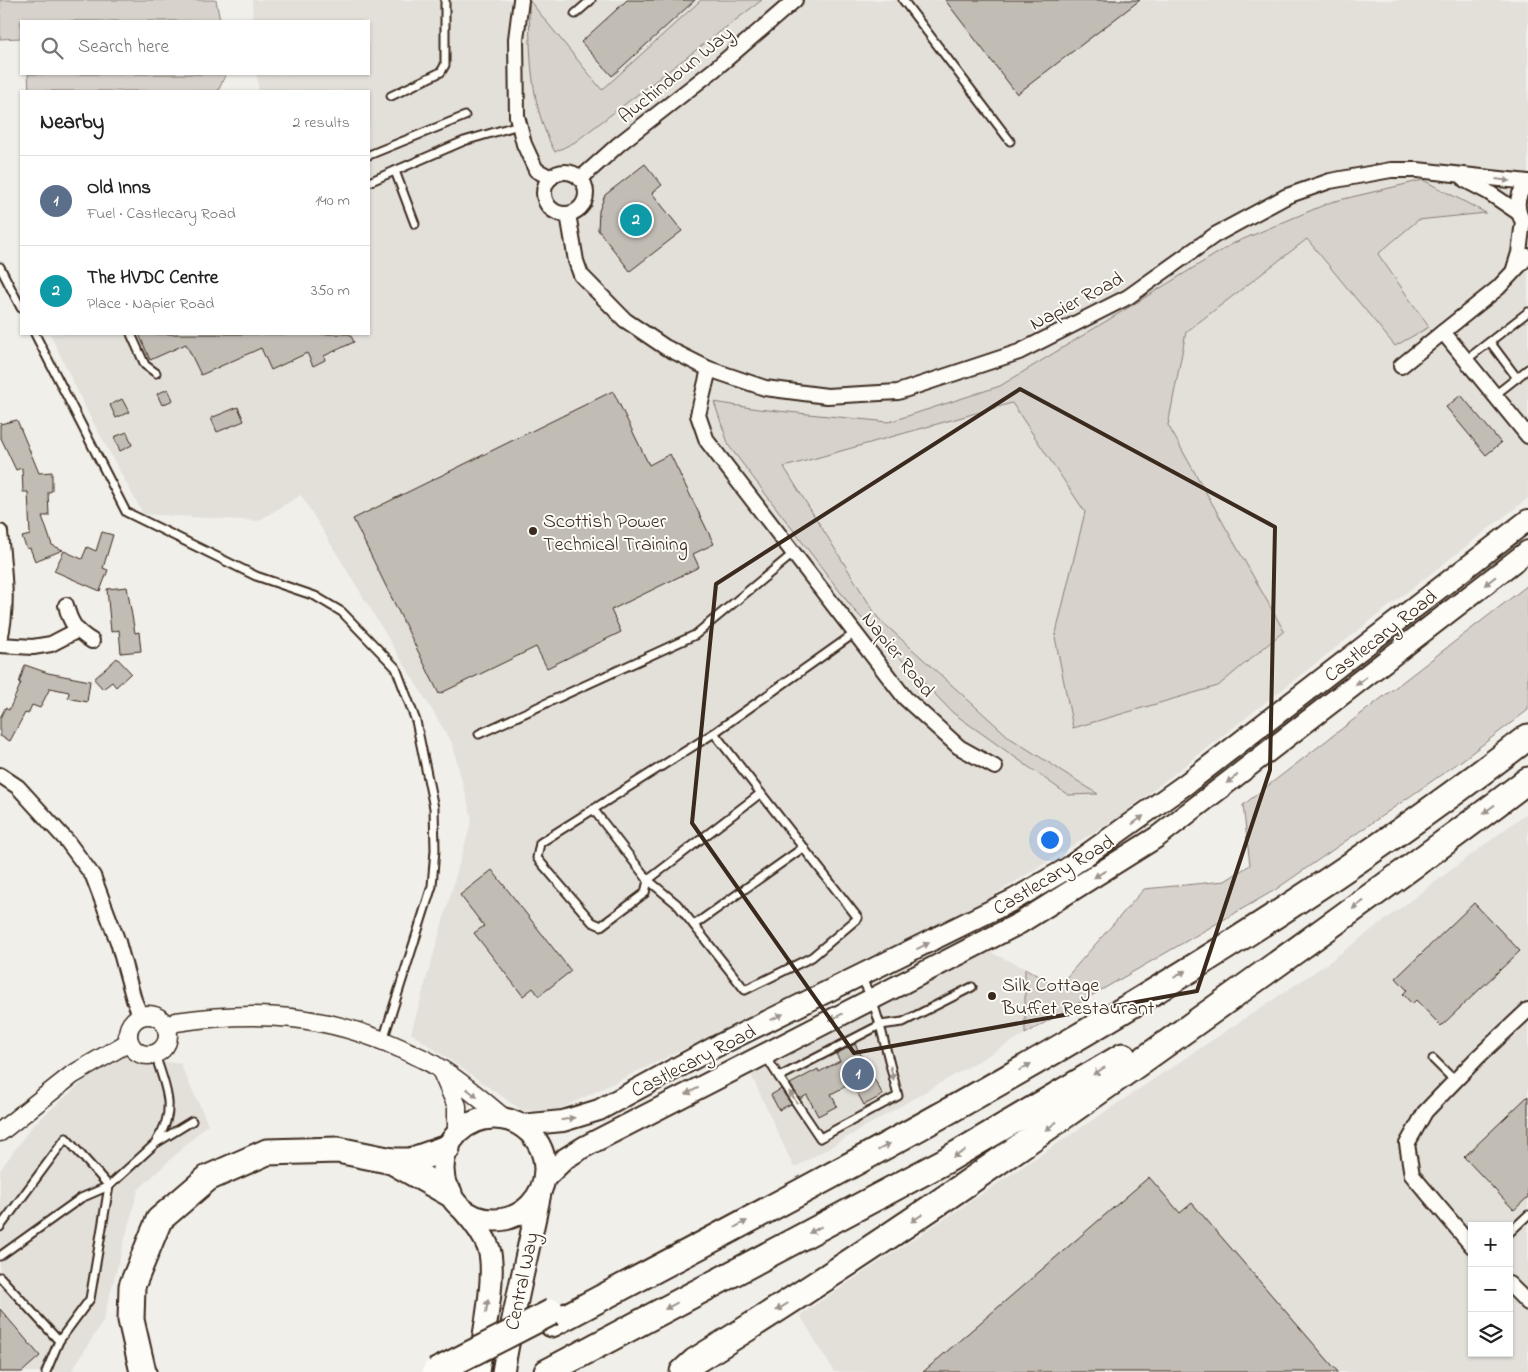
<!DOCTYPE html>
<meta charset="utf-8">
<style>
body{margin:0;font-family:"Indie Flower",sans-serif;background:#f2f2f2;color:#222}
.controls{position:absolute;right:15px;bottom:15px;display:grid;overflow:hidden;border-radius:0px;box-shadow:0 1px 4px #0004}
.controls button{width:45px;height:45px;display:grid;place-items:center;padding:0;border:0;border-bottom:1px solid #e0e0e0;background:#fff;color:#222;font:25px sans-serif}
.you{position:absolute;left:1049px;top:839px;width:18px;height:18px;margin:-12px;border:4px solid #fff;border-radius:50%;background:#1a73e8;box-shadow:0 0 0 8px #1a73e833}
.badge{display:grid;place-items:center;width:32px;height:32px;border-radius:50%;background:#ea580c;color:#fff;font-size:16px;font-weight:700}
.pin{position:absolute;translate:-50% -50%;border:2px solid #fff;box-shadow:0 1px 5px #0006}
.list{margin:0;padding:0;list-style:none}
h2{display:flex;justify-content:space-between;align-items:center;height:65px;margin:0;padding:0 20px;font-size:21px}
h2 small{font-size:16px;font-weight:400;color:#767676}
.list li{display:grid;grid-template-columns:32px 1fr auto;gap:15px;align-items:center;box-sizing:border-box;height:90px;padding:0 20px;border-top:1px solid #e0e0e0}
.list b{display:block;font-size:19px;white-space:nowrap}
.list p{margin:0;font-size:16px;white-space:nowrap;color:#767676}
.list em{font-size:16px;font-style:normal;color:#767676}
.icon{flex:none;width:28px;height:28px;fill:none;stroke:currentColor;stroke-width:2;stroke-linecap:round;stroke-linejoin:round}
.map{position:relative;flex:none;width:1528px;height:1372px;overflow:hidden}
.search{position:absolute;background:#fff;box-shadow:0 1px 4px #0004;left:20px;top:20px;width:350px;height:55px;display:flex;align-items:center;gap:12px;box-sizing:border-box;padding:0 18px;border-radius:0px;color:#767676;font-size:19px}
.panel{position:absolute;background:#fff;box-shadow:0 1px 4px #0004;left:20px;top:90px;width:350px;height:245px;border-radius:0px}
.map>svg:first-child{display:block}
.built{fill:#e3e0da;fill-rule:evenodd}
.green{fill:#d7d2cc;stroke:#897e75}
.building{fill:#c1bcb4;stroke:#3b2a1e}
.lines{fill:none;stroke-linecap:round;stroke-linejoin:round}
.service-casing{stroke:#3b2a1e;stroke-width:11}
.minor-casing{stroke:#3b2a1e;stroke-width:18}
.tertiary-casing{stroke:#3b2a1e;stroke-width:21}
.secondary-casing{stroke:#3b2a1e;stroke-width:24}
.primary-casing{stroke:#3b2a1e;stroke-width:25}
.motorway-casing{stroke:#3b2a1e;stroke-width:29}
.service{stroke:#fdfcf7;stroke-width:7}
.minor{stroke:#fdfcf7;stroke-width:14}
.tertiary{stroke:#fdfcf7;stroke-width:18}
.secondary{stroke:#fdfcf7;stroke-width:20}
.primary{stroke:#fdfcf7;stroke-width:21}
.motorway{stroke:#fdfcf7;stroke-width:25}
.motorway-bridge-casing{stroke:#3b2a1e;stroke-width:29;stroke-linecap:butt}
.motorway-bridge{stroke:#fdfcf7;stroke-width:25}
.oneway{fill:#9c938a}
.marked{fill:none;stroke:#3b2a1e;stroke-width:4;stroke-linejoin:round}
.poi-dot{fill:#3b2a1e;stroke:#fdfcf7;stroke-width:2}
.labels{text-anchor:middle;stroke-width:4;stroke-linejoin:round;paint-order:stroke}
.street-label{font-size:20px;fill:#3b2a1e;stroke:#fdfcf7}
.poi-label{font-size:20px;fill:#3b2a1e;stroke:#fdfcf7;text-anchor:start}
</style>
<div class="map">
<svg width="1528" height="1372" viewBox="0 0 1528 1372">
<rect width="100%" height="100%" fill="#f1efea"/>
<filter id="ink" filterUnits="userSpaceOnUse"><feTurbulence type="fractalNoise" baseFrequency=".02" numOctaves="2"/><feDisplacementMap in="SourceGraphic" scale="10" xChannelSelector="R" yChannelSelector="G"/><feConvolveMatrix kernelMatrix="1 2 1 2 8 2 1 2 1" color-interpolation-filters="sRGB"/></filter>
<g filter="url(#ink)">
<g class="built">
<polygon points="252,0 1528,0 1528,498 1120,816 972,909 560,1109 523,1111 411,1033 472,819 452,743 301,495 258,521 143,514 87,411 50,334 369,334 369,91 258,91 257,74 369,74 369,21 253,21"/>
<path d="M1528 812V1372H834L800 1315 1325 965ZM1472 1226H1509V1353H1472Z"/>
<polygon points="983,949 1025,968 1025,1034 794,1168 749,1070"/>
<polygon points="125,1056 136,1061 180,1063 208,1124 138,1190 103,1321 71,1372 0,1372 0,1170 33,1125 100,1067"/>
</g>
<g class="green">
<polygon points="0,0 216,0 220,21 21,21 21,38 0,39"/>
<path d="M529 0 602 90 701 0H762L575 142 555 152C529 105 530 52 529 0Z"/>
<polygon points="28,74 226,74 218,91 29,91"/>
<polygon points="1423,180 1486,213 1418,220 1378,254 1429,327 1395,346 1307,239 1186,332 1168,425 1284,631 1218,686 1073,728 1055,637 1085,512 1012,403 784,467 878,618 1010,738 1098,794 1068,795 953,713 854,610 729,446 714,402 758,409 889,422 1000,386 1234,243 1331,202"/>
<polygon points="1528,585 1528,710 1461,761 1275,890 1025,1034 1025,968 1057,988 1144,889 1225,881 1250,865 1243,805"/>
</g>
<g class="building">
<polygon points="627,0 695,0 612,76 581,42"/>
<polygon points="945,0 1140,0 1017,94"/>
<polygon points="645,164 662,185 652,193 682,231 630,271 598,230 599,211 605,195"/>
<polygon points="139,334 350,334 354,342 324,356 325,360 313,366 307,353 271,370 261,348 201,375 186,344 150,360"/>
<polygon points="168,389 173,400 162,405 157,394"/>
<polygon points="613,391 649,465 670,454 714,544 693,554 699,567 611,610 621,632 547,668 536,647 439,694 353,519"/>
<polygon points="1461,395 1501,443 1486,455 1446,407"/>
<polygon points="122,399 129,412 116,418 110,405"/>
<polygon points="238,407 244,421 217,432 211,418"/>
<polygon points="17,420 39,473 52,472 52,491 48,492 49,516 42,516 52,545 63,550 35,561 30,548 27,549 22,537 30,535 28,492 23,492 22,468 16,470 0,436 0,424"/>
<polygon points="127,432 132,445 120,451 114,437"/>
<polygon points="102,532 113,535 103,568 108,570 100,591 54,571 64,551 82,559 87,547 96,551"/>
<polygon points="127,587 135,633 139,632 141,651 121,653 119,630 111,632 107,589"/>
<polygon points="117,658 131,673 116,687 112,682 103,689 94,679"/>
<polygon points="25,665 48,673 90,681 87,702 68,698 69,692 50,688 40,708 32,705 28,714 25,713 10,741 0,736 0,718 5,708 9,710 21,683 19,683"/>
<polygon points="492,870 571,971 539,996 533,988 523,996 474,933 484,926 460,895"/>
<polygon points="1474,903 1520,951 1441,1026 1416,1000 1412,1004 1403,994 1407,990 1396,978"/>
<polygon points="855,1044 883,1095 864,1105 852,1083 831,1094 837,1106 818,1116 807,1095 800,1099 790,1084 818,1069 819,1072 840,1061 836,1054"/>
<polygon points="781,1089 791,1104 779,1110 771,1095"/>
<polygon points="1528,1096 1528,1197 1514,1210 1464,1157"/>
<polygon points="1149,1177 1180,1213 1192,1203 1338,1372 923,1372"/>
<polygon points="0,1309 40,1356 22,1372 0,1372"/>
</g>
<g class="lines">
<g class="service-casing">
<g id="service">
<polyline points="903,0 1010,141"/>
<polyline points="575,14 591,0"/>
<polyline points="391,96 441,72 445,65 445,0"/>
<polyline points="369,155 465,116"/>
<polyline points="395,171 415,224"/>
<polyline points="369,182 464,141 519,125"/>
<polyline points="0,267 21,308"/>
<polyline points="35,334 126,512 256,576 315,596 342,612 396,668 416,721 434,808 435,850 432,886 383,1040"/>
<polyline points="131,334 145,365 156,373"/>
<polyline points="1490,342 1517,378"/>
<polyline points="1466,360 1528,312"/>
<polyline points="1495,395 1528,369"/>
<polyline points="714,733 858,918 812,957 745,990 677,904 648,880 761,793"/>
<polyline points="479,734 695,635 794,553"/>
<polyline points="593,809 648,880 645,893 601,926 592,922 537,858 540,843 714,733 728,723 855,633"/>
<polyline points="694,925 804,847"/>
<path d="M155 1054C165 1087 178 1109 157 1140"/>
<polyline points="765,1055 779,1077 880,1025 872,999 861,977"/>
<polyline points="1433,1059 1455,1081"/>
<polyline points="779,1077 820,1138 898,1096 880,1025 903,1022 972,987"/>
<polyline points="0,1227 66,1138 109,1186 90,1299 59,1341 0,1277"/>
<polyline points="1509,1233 1528,1215"/>
<polyline points="0,1256 81,1198 109,1186 156,1143 192,1121"/>
<polyline points="46,1372 59,1341"/>
</g>
</g>
<g class="minor-casing">
<g id="minor">
<polyline points="521,0 516,39 517,116 524,144 536,170 551,178"/>
<circle cx="565" cy="193" r="21"/>
<polyline points="580,179 619,144 715,69 795,0"/>
<polyline points="1465,180 1488,192 1519,213"/>
<polyline points="568,214 576,261 581,275 625,320 665,347 709,369 765,388 827,396 898,392 1019,352 1128,297 1215,235 1287,196 1330,181 1391,170 1417,170 1528,182"/>
<path d="M1521 218C1515 205 1518 192 1528 183"/>
<polyline points="1528,256 1498,288 1443,332 1528,436"/>
<polyline points="1514,269 1519,253 1523,221"/>
<polyline points="1401,366 1443,332"/>
<polyline points="709,369 698,415 707,441 905,698 959,747 995,767"/>
<path d="M0 532C3 567 9 605 0 639"/>
<path d="M66 605C70 623 76 631 92 641"/>
<polyline points="0,645 33,647 51,644 76,631"/>
<polyline points="0,775 18,787 67,841 93,876 118,942 134,1000 141,1017"/>
<polyline points="1472,1246 1412,1175 1407,1144 1425,1112 1478,1057 1528,1010"/>
<polyline points="1509,1284 1528,1303"/>
</g>
</g>
<g class="tertiary-casing">
<g id="tertiary">
<circle cx="148" cy="1035" r="20"/>
<path d="M167 1027 176 1022C257 1010 326 1014 402 1049 414 1055 428 1060 439 1068 462 1082 484 1102 505 1119"/>
<polyline points="442,1072 457,1106 457,1134"/>
<polyline points="0,1132 72,1075 129,1042"/>
</g>
</g>
<g class="secondary-casing">
<g id="secondary">
<polyline points="520,1125 563,1121 599,1110 715,1047 1015,899 1068,868 1186,784 1528,520"/>
<polyline points="544,1179 566,1158 584,1147 1020,923 1157,837 1528,551"/>
</g>
</g>
<g class="primary-casing">
<g id="primary">
<circle cx="494" cy="1169" r="51"/>
<path d="M464 1211C474 1222 484 1235 489 1249 497 1277 482 1342 478 1372"/>
<path d="M503 1372C513 1312 528 1253 540 1193"/>
</g>
</g>
<g class="motorway-casing">
<g id="motorway">
<polyline points="392,1161 410,1161 447,1148"/>
<path d="M552 1324C888 1147 1227 970 1528 737"/>
<polyline points="143,1372 131,1320 132,1286 159,1220 208,1178 267,1152 338,1150 392,1161 449,1193"/>
<polyline points="547,1372 945,1161 1123,1056"/>
<path d="M683 1372 695 1361C878 1248 1053 1125 1227 1000 1328 927 1430 855 1528 780"/>
</g>
</g>
<use href="#service" class="service"/>
<use href="#minor" class="minor"/>
<use href="#tertiary" class="tertiary"/>
<use href="#secondary" class="secondary"/>
<use href="#primary" class="primary"/>
<use href="#motorway" class="motorway"/>
<g class="motorway-bridge-casing">
<polyline id="motorway-bridge" points="435,1372 552,1312"/>
</g>
<use href="#motorway-bridge" class="motorway-bridge"/>
</g>
<defs><path id="oneway-solid" d="M-6-.8H1V-3.2L6.5 0L1 3.2V.8H-6Z" transform="scale(1.25)"/></defs>
<g class="oneway">
<use href="#oneway-solid" transform="translate(1503 180) rotate(7)"/>
<use href="#oneway-solid" transform="translate(1490 581) rotate(142)"/>
<use href="#oneway-solid" transform="translate(1361 681) rotate(143)"/>
<use href="#oneway-solid" transform="translate(1232 779) rotate(143)"/>
<use href="#oneway-solid" transform="translate(1489 809) rotate(144)"/>
<use href="#oneway-solid" transform="translate(1138 820) rotate(-36)"/>
<use href="#oneway-solid" transform="translate(1100 874) rotate(149)"/>
<use href="#oneway-solid" transform="translate(1358 905) rotate(144)"/>
<use href="#oneway-solid" transform="translate(923 946) rotate(-27)"/>
<use href="#oneway-solid" transform="translate(1180 974) rotate(-31)"/>
<use href="#oneway-solid" transform="translate(777 1017) rotate(-26)"/>
<use href="#oneway-solid" transform="translate(836 1017) rotate(153)"/>
<use href="#oneway-solid" transform="translate(1025 1067) rotate(-30)"/>
<use href="#oneway-solid" transform="translate(1099 1071) rotate(148)"/>
<use href="#oneway-solid" transform="translate(892 1073) rotate(76)"/>
<use href="#oneway-solid" transform="translate(692 1091) rotate(153)"/>
<use href="#oneway-solid" transform="translate(472 1093) rotate(38)"/>
<use href="#oneway-solid" transform="translate(793 1097) rotate(-124)"/>
<use href="#oneway-solid" transform="translate(568 1119) rotate(-10)"/>
<use href="#oneway-solid" transform="translate(1051 1126) rotate(144)"/>
<use href="#oneway-solid" transform="translate(884 1147) rotate(-29)"/>
<use href="#oneway-solid" transform="translate(959 1154) rotate(150)"/>
<use href="#oneway-solid" transform="translate(917 1218) rotate(146)"/>
<use href="#oneway-solid" transform="translate(741 1224) rotate(-28)"/>
<use href="#oneway-solid" transform="translate(815 1230) rotate(152)"/>
<use href="#oneway-solid" transform="translate(487 1306) rotate(-82)"/>
<use href="#oneway-solid" transform="translate(671 1306) rotate(152)"/>
<use href="#oneway-solid" transform="translate(782 1307) rotate(148)"/>
</g>
</g>
<path class="marked" d="M1020 389 1275 527 1270 770 1197 991 854 1053 692 823 716 584Z"/>
<g class="poi-dot">
<circle cx="533" cy="531" r="5"/>
<circle cx="992" cy="996" r="5"/>
</g>
<g class="labels">
<g class="street-label">
<text transform="translate(675 74) rotate(-39)" y="7">Auchindoun Way</text>
<text transform="translate(1076 300) rotate(-28)" y="7">Napier Road</text>
<text transform="translate(1380 635) rotate(-38)" y="7">Castlecary Road</text>
<text transform="translate(899 654) rotate(51)" y="7">Napier Road</text>
<text transform="translate(1053 874) rotate(-31)" y="7">Castlecary Road</text>
<text transform="translate(693 1060) rotate(-27)" y="7">Castlecary Road</text>
<text transform="translate(521 1281) rotate(-78)" y="7">Central Way</text>
</g>
<g class="poi-label">
<text x="543" y="527">Scottish Power<tspan x="543" dy="23">Technical Training</tspan></text>
<text x="1002" y="991">Silk Cottage<tspan x="1002" dy="23">Buffet Restaurant</tspan></text>
</g>
</g>
</svg>
<div class="controls">
<button>+</button>
<button>−</button>
<button><svg class="icon" aria-label="layers" viewBox="0 0 24 24"><path d="M12 4l9 5-9 5-9-5zM3 14l9 5 9-5"/></svg></button>
</div>
<div class="you"></div>
<div class="pin badge" style="left:858px;top:1074px;background:#5c6f8a">1</div>
<div class="pin badge" style="left:636px;top:220px;background:#0f9aa8">2</div>
<div class="search"><svg class="icon" aria-label="search" viewBox="0 0 24 24"><circle cx="10" cy="10" r="6"/><path d="M15 15l6 6"/></svg>Search here</div>
<section class="panel">
<h2>Nearby<small>2 results</small></h2>
<ul class="list">
<li><span class="badge" style="background:#5c6f8a">1</span><div><b>Old Inns</b><p>Fuel · Castlecary Road</p></div><em>140 m</em></li>
<li><span class="badge" style="background:#0f9aa8">2</span><div><b>The HVDC Centre</b><p>Place · Napier Road</p></div><em>350 m</em></li>
</ul>
</section>
</div>
